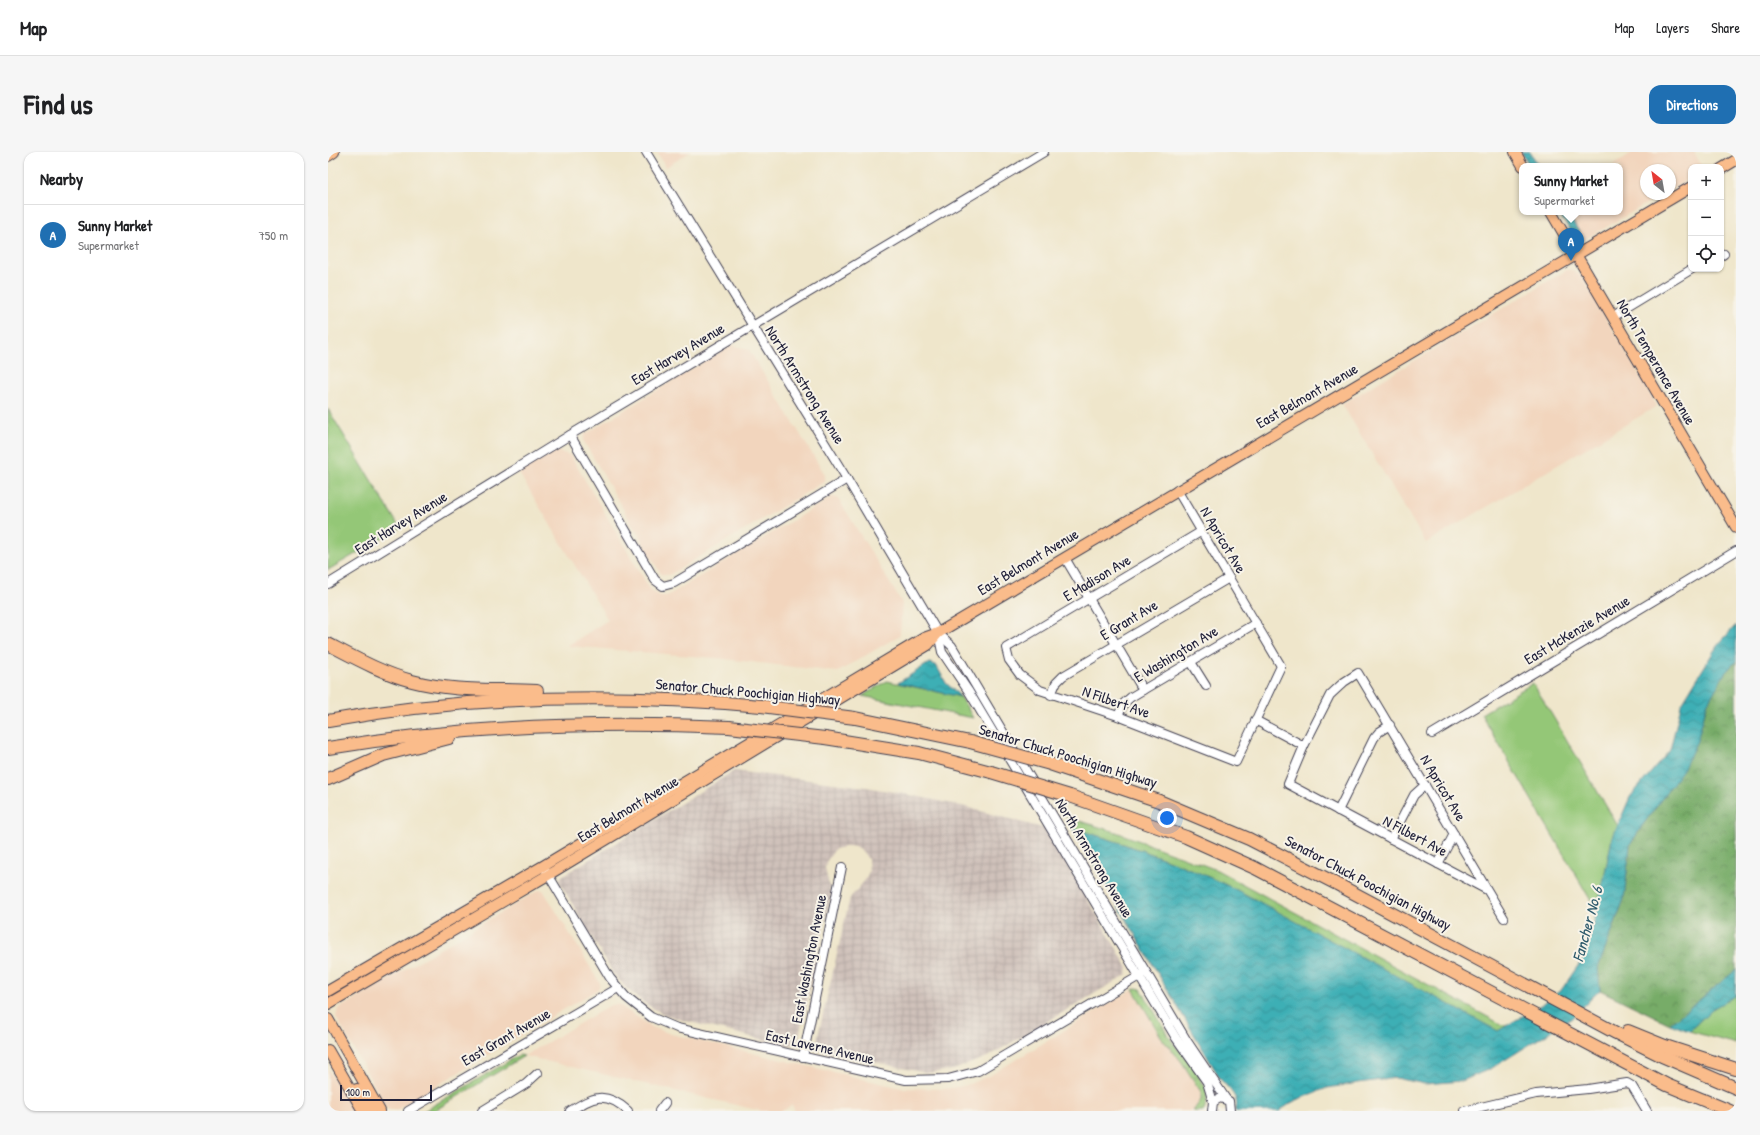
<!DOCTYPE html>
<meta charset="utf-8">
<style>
body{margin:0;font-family:"Patrick Hand",sans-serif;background:#f6f6f6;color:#202124}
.controls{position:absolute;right:12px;top:12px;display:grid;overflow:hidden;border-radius:8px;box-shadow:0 1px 3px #0004}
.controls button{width:36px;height:36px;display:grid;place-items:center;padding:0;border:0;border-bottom:1px solid #e0e0e0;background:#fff;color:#202124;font:20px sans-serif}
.compass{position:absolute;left:1312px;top:12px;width:36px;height:36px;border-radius:50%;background:#fff;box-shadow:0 1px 3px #0004;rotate:329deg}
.scale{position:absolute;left:12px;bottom:10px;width:92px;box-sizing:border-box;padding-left:4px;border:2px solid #22223b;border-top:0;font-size:11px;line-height:14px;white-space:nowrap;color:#22223b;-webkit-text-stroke:3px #f7f3e8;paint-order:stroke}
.you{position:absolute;left:839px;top:666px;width:14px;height:14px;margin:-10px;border:3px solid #fff;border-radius:50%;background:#1a73e8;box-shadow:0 0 0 6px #1a73e833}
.badge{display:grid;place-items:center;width:26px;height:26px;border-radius:50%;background:#1f6fb2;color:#fff;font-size:13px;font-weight:700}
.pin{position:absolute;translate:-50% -33px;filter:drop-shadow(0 1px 2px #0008)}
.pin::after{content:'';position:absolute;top:21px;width:14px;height:12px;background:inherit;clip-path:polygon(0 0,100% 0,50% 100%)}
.popup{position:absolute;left:1191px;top:11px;width:104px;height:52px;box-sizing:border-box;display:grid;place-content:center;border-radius:8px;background:#fff;filter:drop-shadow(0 1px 3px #0005);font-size:13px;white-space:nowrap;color:#757577}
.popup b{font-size:15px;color:#202124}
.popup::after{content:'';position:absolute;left:50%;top:100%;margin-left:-8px;border:8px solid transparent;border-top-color:#fff}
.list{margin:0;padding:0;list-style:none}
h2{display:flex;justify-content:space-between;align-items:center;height:52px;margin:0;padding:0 16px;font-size:17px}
h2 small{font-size:13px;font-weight:400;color:#757577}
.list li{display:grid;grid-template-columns:26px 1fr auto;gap:12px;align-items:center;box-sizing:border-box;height:60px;padding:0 16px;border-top:1px solid #e0e0e0}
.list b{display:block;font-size:15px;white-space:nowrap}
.list p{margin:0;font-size:13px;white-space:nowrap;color:#757577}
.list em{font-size:13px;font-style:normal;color:#757577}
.icon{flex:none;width:22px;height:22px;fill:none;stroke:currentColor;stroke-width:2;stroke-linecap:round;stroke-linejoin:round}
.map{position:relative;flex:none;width:1408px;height:959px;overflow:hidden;border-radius:12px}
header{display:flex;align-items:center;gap:24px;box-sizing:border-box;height:56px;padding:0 20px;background:#fff;border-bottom:1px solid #e0e0e0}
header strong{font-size:19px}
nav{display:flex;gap:22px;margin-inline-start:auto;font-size:14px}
.intro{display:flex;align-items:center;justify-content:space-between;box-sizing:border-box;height:96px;padding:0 24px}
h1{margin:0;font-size:28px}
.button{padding:10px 18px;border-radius:12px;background:#1f6fb2;color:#fff;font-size:14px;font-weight:700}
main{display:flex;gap:24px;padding:0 24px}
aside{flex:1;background:#fff;border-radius:12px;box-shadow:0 1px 3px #0004}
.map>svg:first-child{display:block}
.built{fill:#f2d5bd}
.industrial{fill:url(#industrial-grid)}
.grass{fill:#94c777;stroke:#5b7459}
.forest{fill:url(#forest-crowns);stroke:#4c6752}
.park{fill:url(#park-tufts);stroke:#5b7459}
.water{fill:url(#water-waves);stroke:#306878}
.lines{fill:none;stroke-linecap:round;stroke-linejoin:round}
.minor-casing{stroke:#413f51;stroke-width:10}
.major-casing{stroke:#413f51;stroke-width:12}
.highway-casing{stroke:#413f51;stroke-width:14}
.minor{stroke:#fff;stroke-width:8}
.major{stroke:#fabc8b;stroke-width:10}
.highway{stroke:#fabc8b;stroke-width:12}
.highway-bridge-casing{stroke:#413f51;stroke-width:14;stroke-linecap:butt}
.highway-bridge{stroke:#fabc8b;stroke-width:12}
.labels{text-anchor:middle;stroke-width:4;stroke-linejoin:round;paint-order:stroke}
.street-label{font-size:15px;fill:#22223b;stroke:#f7f3e8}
.water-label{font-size:16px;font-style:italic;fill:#2d5a6c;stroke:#f7f3e8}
</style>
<header>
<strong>Map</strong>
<nav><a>Map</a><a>Layers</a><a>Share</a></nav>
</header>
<div class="intro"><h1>Find us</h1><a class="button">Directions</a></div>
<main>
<aside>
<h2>Nearby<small></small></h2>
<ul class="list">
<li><span class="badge">A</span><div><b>Sunny Market</b><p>Supermarket</p></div><em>750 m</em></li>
</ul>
</aside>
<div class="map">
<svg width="1408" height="959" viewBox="0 0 1408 959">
<defs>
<pattern id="industrial-grid" width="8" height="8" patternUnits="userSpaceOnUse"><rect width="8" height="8" fill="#cfc1ba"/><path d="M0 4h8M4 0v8" fill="none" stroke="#b1a6a1"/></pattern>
<pattern id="forest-crowns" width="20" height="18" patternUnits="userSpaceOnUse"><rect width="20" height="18" fill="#77ac68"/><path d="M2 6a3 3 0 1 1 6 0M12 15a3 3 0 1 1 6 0" fill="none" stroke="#618c57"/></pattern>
<pattern id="park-tufts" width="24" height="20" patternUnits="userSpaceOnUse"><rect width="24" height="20" fill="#94c777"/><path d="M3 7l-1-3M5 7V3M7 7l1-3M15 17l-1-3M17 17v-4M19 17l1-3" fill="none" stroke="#78a163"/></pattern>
<pattern id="water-waves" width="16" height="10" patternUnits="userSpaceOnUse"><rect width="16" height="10" fill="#3dafb5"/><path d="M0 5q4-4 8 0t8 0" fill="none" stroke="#338e94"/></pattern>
</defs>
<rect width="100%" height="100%" fill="#f7f3e8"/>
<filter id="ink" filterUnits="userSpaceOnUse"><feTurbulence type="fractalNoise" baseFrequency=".025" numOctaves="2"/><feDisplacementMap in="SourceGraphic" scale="8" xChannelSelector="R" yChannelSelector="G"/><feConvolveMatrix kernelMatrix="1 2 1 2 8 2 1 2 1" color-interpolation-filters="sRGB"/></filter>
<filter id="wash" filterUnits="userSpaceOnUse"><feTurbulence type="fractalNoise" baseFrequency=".012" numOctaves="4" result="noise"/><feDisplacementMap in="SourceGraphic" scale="16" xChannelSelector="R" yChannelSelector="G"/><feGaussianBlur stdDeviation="0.9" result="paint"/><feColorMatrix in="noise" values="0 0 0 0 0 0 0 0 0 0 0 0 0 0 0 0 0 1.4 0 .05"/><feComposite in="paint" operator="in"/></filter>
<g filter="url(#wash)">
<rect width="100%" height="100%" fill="#efe6cb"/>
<g class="built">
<polygon points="329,0 362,0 338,15"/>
<polygon points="1305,0 1366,0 1374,15 1363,15 1363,25 1342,38 1342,18 1318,18 1318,42 1335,42 1256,88 1239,60 1292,60 1292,14 1284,14"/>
<polygon points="1239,118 1244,118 1254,124 1329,254 1098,391 1014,252"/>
<polygon points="404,193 421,198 497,323 496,330 341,423 333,422 255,288 257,282"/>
<polygon points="228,299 242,303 322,437 331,444 339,444 504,345 510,346 574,451 572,483 510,520 388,506 239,494 280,468 191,321"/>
<polygon points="211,738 215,738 272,831 270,837 68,958 59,957 8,865 10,857"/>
<polygon points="805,837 835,888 853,909 873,940 873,948 865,959 467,959 464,953 454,959 434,959 196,904 283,853 290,852 324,875 343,882 573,936 616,937 636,934 661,924"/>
<polygon points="0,917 26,959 0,959"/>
</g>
<polygon class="industrial" points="406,619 538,635 582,643 634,654 718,677 800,816 798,823 659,905 625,918 598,921 492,898 488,893 522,746 538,727 541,719 540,707 535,700 529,695 520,694 507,697 498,710 497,716 503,743 470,888 462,894 358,869 335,862 318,852 300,838 285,821 231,729 234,724"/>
<g class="grass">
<polygon points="0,257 72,376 0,418"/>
<polygon points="559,529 633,545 645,566 534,544"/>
<polygon points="1205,531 1290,674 1284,687 1269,759 1153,562"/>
<path d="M738 665 788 680 889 718 1169 870 1174 873 1181 872 1169 880 915 741C860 714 803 693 744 676Z"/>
<polygon points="1408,842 1408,892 1361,879 1384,857"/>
</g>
<polygon class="forest" points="1408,509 1408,818 1342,872 1272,838 1270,816 1296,747 1302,693 1369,589 1379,552 1397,521"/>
<g class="park">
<polygon points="808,836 813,837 845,891 864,913 878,936 879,948 876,959 865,959 873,948 873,940 853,909 835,888 805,837"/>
<polygon points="191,903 196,904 106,959 96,959"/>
</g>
<g class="water">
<polygon points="1193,0 1202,0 1211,14 1202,14"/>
<polygon points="1230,60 1239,60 1256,88 1249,88 1246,84"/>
<path d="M1408 473V509L1397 521 1379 552 1369 589 1356 616 1314 674 1302 693 1296 747 1270 816 1272 838 1244 866 1164 916 1134 929 1097 932 1068 926 1030 931 999 936 968 948 951 959H907C913 947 901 937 893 928L744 676C803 693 860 714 915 741L1170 879 1216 851 1234 837 1256 805 1269 759 1284 687 1302 645 1342 598 1353 553 1389 494Z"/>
<polygon points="601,511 608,513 618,531 633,545 570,531"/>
<polygon points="1408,818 1407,844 1384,857 1361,879 1342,872"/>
</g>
</g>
<g filter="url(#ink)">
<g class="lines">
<g class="minor-casing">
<g id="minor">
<polyline points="318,0 519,327 610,481 624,494 859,889 898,947"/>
<polyline points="1393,104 1396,102"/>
<polyline points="1285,165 1364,117"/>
<polyline points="242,283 327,428 335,434 346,431 519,327"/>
<polyline points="849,338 953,514 908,610 790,564 712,538 692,523 681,508 678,496 874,379"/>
<polyline points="737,406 815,538"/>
<polyline points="0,432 242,283 716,0"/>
<polyline points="610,481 614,500 641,540 848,886 879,930 885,950"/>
<polyline points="863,510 878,534"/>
<polyline points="723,543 728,531 735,524 901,426"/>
<polyline points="790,564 796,551 803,545 928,471"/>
<polyline points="927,568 976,594"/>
<polyline points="1104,582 1408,399"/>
<polyline points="1010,659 1046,586 1051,580 1062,573"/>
<polyline points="1063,687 1086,643 1097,633"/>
<polyline points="1110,712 1126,682"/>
<polyline points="218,719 282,826 298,845 323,865 349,876 578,928 620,927 650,919 818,820"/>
<polyline points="1159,738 960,632 976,594 1002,543 1016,530 1030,521 1176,766"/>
<polyline points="475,905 514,715"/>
<polyline points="80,959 290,836"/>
<polyline points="154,959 198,932 210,921"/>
<path d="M242 959C265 945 277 938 300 959"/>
<polyline points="331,959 337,951"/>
<polyline points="884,959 885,950 892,946 901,949 902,959"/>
<polyline points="1136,959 1208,942 1260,937 1299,931 1304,934 1319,959"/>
</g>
</g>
<g class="major-casing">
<g id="major">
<polyline points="1187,0 1195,14"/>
<polyline points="0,4 6,0"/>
<polyline points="1393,17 1408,8"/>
<polyline points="1223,60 1408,375"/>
<polyline points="0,839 215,714 596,486 610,481 1363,35"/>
<polyline points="0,852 220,723 600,493 610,481"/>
<polyline points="0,867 52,959"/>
<polyline points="0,898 35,959"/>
<polyline points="29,937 43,959"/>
</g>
</g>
<g class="highway-casing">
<g id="highway">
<path d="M0 492C27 506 54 521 84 529 125 540 168 537 209 539"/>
<polyline points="527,566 642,590"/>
<path d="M0 569C143 543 288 541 433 554"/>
<polyline points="497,586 591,601 663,620"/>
<path d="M0 596C133 574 267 569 401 575"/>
<polyline points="722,612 831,649 921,687 1007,731 1288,881 1334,904 1408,936"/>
<polyline points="0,627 55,603 121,586"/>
<polyline points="742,644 858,685 927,716 1339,933 1402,959"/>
<polyline points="1300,879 1337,894 1408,917"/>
</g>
</g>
<use href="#minor" class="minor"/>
<use href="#major" class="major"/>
<use href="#highway" class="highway"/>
<g class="highway-bridge-casing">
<g id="highway-bridge">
<polyline points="433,554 527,566"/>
<polyline points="401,575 497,586"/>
<polyline points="642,590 722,612"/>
<polyline points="663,620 742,644"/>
</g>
</g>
<use href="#highway-bridge" class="highway-bridge"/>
</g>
</g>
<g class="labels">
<g class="street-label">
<text transform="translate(350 202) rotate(-31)" y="5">East Harvey Avenue</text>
<text transform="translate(1328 210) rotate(60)" y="5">North Temperance Avenue</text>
<text transform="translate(477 233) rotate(58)" y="5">North Armstrong Avenue</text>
<text transform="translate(979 244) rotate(-30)" y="5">East Belmont Avenue</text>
<text transform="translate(73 371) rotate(-32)" y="5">East Harvey Avenue</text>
<text transform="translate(895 388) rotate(59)" y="5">N Apricot Ave</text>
<text transform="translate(700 410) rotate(-31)" y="5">East Belmont Avenue</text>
<text transform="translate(769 426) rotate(-31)" y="5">E Madison Ave</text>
<text transform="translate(801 468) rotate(-31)" y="5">E Grant Ave</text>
<text transform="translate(1249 478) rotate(-31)" y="5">East McKenzie Avenue</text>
<text transform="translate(848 502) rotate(-31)" y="5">E Washington Ave</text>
<text transform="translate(420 540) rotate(5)" y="5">Senator Chuck Poochigian Highway</text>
<text transform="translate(788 550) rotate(19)" y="5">N Filbert Ave</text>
<text transform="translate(740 604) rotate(17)" y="5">Senator Chuck Poochigian Highway</text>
<text transform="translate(1115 636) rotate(59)" y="5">N Apricot Ave</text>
<text transform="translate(300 657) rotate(-31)" y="5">East Belmont Avenue</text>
<text transform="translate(1087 684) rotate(28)" y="5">N Filbert Ave</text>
<text transform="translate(766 706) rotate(59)" y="5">North Armstrong Avenue</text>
<text transform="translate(1040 731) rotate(28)" y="5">Senator Chuck Poochigian Highway</text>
<text transform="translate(481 807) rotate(-79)" y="5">East Washington Avenue</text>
<text transform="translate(178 885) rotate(-30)" y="5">East Grant Avenue</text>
<text transform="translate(492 895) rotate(13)" y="5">East Laverne Avenue</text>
</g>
<g class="water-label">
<text transform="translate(1259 772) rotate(-75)" y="6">Fancher No. 6</text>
</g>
</g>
</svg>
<div class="controls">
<button>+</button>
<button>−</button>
<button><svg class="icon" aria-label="locate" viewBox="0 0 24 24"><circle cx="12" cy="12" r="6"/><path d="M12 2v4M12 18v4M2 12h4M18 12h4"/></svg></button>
</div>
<svg class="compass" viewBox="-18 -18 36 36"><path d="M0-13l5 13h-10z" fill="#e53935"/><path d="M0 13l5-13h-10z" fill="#757577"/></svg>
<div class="scale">100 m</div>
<div class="you"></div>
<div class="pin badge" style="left:1243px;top:109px">A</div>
<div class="popup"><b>Sunny Market</b>Supermarket</div>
</div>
</main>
